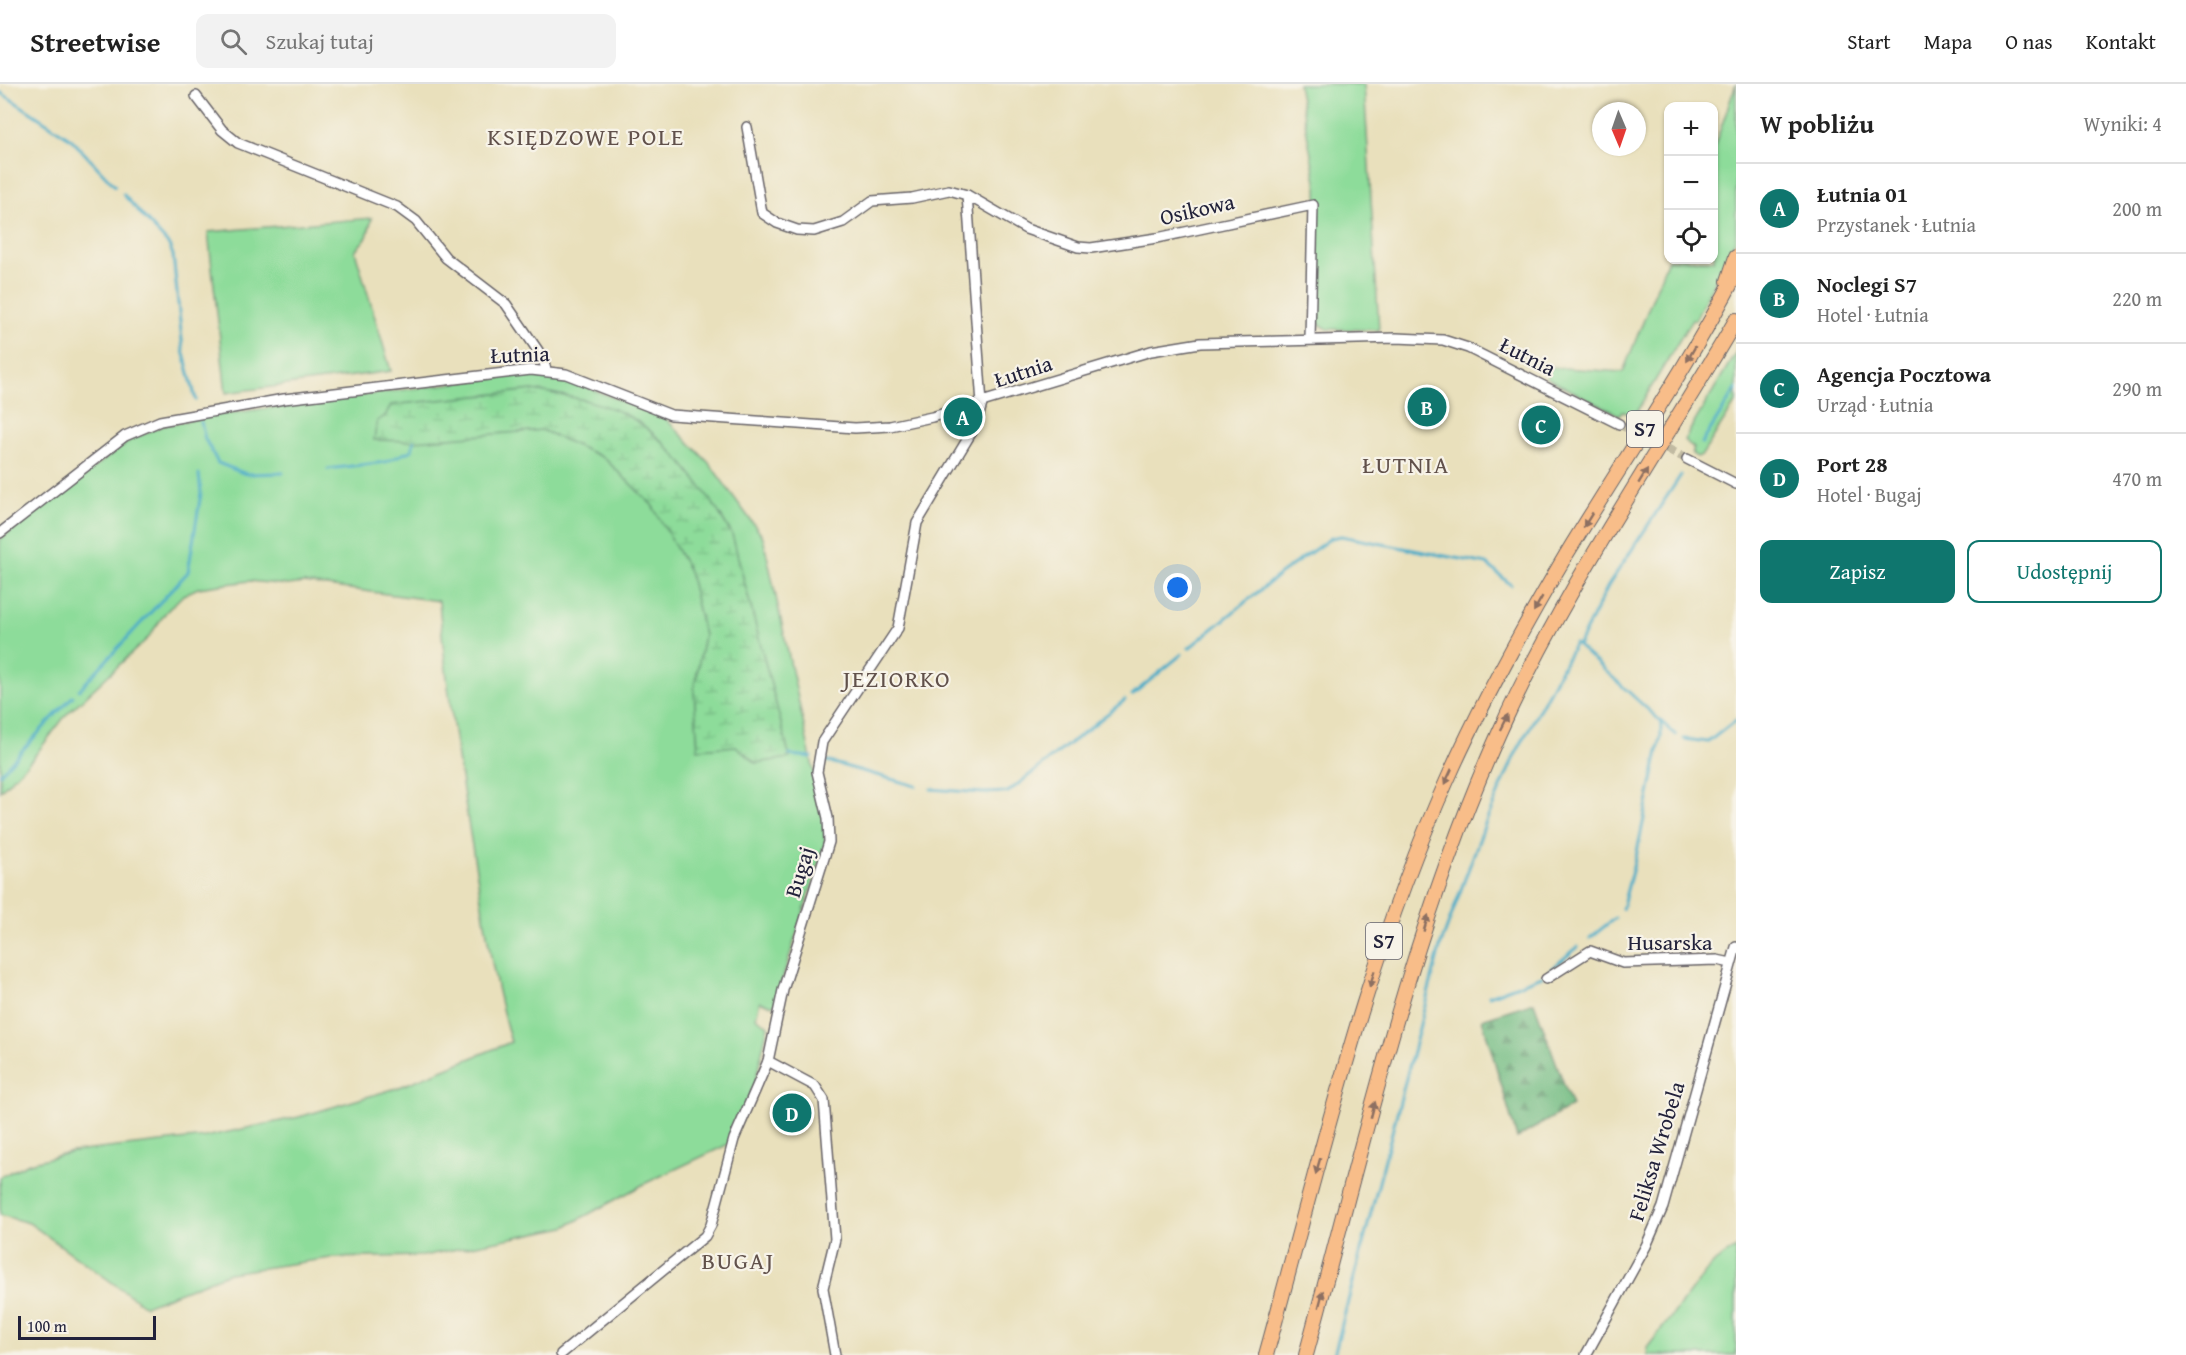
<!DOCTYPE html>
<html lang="pl">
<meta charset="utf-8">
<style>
body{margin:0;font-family:"Gentium Book Plus",serif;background:#f2f2f2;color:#222}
.controls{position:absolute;right:18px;top:18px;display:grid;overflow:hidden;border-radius:12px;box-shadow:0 2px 4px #0004}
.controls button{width:54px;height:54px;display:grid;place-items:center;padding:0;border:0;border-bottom:2px solid #e0e0e0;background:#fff;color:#222;font:30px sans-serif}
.compass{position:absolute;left:1592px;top:18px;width:54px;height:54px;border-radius:50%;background:#fff;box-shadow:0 2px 4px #0004;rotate:178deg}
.scale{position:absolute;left:18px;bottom:15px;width:138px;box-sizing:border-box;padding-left:6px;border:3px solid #22223b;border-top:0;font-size:16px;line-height:21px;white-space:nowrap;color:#22223b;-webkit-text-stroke:4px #f7f3e8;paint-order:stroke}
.you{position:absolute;left:1178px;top:504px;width:21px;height:21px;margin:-15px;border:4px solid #fff;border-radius:50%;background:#1a73e8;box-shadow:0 0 0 9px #1a73e833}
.badge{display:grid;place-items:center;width:39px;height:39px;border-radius:50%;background:#0f766e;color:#fff;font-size:20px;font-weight:700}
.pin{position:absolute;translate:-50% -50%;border:3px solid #fff;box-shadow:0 2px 6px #0006}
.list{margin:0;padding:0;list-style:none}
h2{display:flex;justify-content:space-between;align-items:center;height:78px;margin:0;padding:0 24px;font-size:26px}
h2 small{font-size:20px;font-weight:400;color:#767676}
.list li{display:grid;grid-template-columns:39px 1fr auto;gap:18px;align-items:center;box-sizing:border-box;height:90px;padding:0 24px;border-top:2px solid #e0e0e0}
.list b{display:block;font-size:22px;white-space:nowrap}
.list p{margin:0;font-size:20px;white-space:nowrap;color:#767676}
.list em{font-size:20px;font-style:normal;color:#767676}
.actions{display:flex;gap:12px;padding:18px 24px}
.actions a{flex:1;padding:14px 0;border:2px solid #0f766e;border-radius:12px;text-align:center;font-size:21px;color:#0f766e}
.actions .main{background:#0f766e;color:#fff}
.icon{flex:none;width:33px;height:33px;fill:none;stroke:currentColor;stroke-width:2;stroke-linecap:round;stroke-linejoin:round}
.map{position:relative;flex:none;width:1736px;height:1271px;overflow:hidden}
header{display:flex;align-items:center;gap:36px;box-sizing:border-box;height:84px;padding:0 30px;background:#fff;border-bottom:2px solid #e0e0e0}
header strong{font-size:28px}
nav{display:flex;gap:33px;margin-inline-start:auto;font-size:21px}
.search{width:420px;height:54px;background:#f2f2f2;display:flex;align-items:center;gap:15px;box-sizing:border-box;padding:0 21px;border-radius:12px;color:#767676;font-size:22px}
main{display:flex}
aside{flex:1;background:#fff}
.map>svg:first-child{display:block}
.grass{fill:#8ddc9a;stroke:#587f6a;stroke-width:1.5}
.forest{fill:url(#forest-firs);stroke:#4a6f5e;stroke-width:1.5}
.wetland{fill:url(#wetland-marsh);stroke:#587f6a;stroke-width:1.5}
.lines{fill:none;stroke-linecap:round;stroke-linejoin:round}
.stream{stroke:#48acc7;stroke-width:3}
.minor-tunnel{stroke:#c1baa2;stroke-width:9;stroke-dasharray:9 4.5;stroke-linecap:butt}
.minor-casing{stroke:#686468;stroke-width:12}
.highway-casing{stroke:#686468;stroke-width:16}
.minor{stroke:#fff;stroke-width:9}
.highway{stroke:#f8bd89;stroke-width:14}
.oneway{fill:#8d7062}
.labels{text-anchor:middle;stroke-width:4.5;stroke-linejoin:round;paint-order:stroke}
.shield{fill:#f7f3e8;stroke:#62616f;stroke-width:1.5}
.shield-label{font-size:21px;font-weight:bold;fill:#22223b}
.street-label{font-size:22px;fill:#22223b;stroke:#f7f3e8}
.neighbourhood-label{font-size:24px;letter-spacing:1.5px;fill:#61514b;stroke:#f7f3e8}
</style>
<header>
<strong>Streetwise</strong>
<div class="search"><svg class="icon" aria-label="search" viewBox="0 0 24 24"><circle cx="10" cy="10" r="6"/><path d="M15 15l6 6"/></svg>Szukaj tutaj</div>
<nav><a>Start</a><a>Mapa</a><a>O nas</a><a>Kontakt</a></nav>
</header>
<main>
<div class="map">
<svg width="1736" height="1271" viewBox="0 0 1736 1271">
<defs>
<pattern id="forest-firs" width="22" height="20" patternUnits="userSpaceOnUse" patternTransform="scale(1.5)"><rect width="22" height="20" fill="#72bc82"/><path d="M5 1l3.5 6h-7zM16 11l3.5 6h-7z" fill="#5d986c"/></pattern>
<pattern id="wetland-marsh" width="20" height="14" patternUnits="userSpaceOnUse" patternTransform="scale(1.5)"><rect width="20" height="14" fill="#8ddc9a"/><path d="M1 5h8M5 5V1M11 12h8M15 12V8" fill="none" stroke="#79bc86"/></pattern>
</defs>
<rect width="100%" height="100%" fill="#f7f3e8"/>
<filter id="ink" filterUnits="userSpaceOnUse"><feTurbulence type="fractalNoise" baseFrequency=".0167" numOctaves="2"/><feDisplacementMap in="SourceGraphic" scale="12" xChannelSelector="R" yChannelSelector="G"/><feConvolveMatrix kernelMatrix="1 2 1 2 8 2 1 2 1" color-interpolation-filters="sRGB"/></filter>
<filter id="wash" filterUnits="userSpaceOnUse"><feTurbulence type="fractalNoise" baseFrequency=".008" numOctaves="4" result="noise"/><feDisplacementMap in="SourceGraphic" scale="24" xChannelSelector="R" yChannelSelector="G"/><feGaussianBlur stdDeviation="1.35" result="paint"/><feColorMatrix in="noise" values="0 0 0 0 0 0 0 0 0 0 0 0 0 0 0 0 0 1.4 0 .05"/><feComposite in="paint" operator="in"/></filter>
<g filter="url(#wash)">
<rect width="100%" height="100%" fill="#e9e0bc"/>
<g class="grass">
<polygon points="1298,0 1364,0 1379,246 1328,245 1315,238 1318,161 1317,103"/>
<polygon points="1736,0 1736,154 1695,236 1692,235 1634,332 1622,327 1619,331 1547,294 1549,283 1623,288 1668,175 1714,176 1714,64"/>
<polygon points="372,134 367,153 355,167 391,287 226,309 208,148"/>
<polygon points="1736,268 1736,318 1702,371 1697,373 1692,370 1694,364 1684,356"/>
<path d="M532 291 574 298 665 334 709 379 763 453 825 739V760L774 922 760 918 756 933 768 942 755 999 729 1060 646 1099 565 1143 423 1172 331 1174 229 1189 145 1222 29 1139 0 1131V1093L29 1079 73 1068 205 1053 299 1033 397 1004 511 958C493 898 485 836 474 774 460 689 446 603 439 517L304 499 288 501 249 497 198 504 183 511 166 528 148 554 66 631 33 674 0 707V455L132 355 162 342 209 332 506 292Z"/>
<polygon points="1736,1164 1736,1271 1648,1271 1647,1264 1712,1180"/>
</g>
<polygon class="forest" points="1534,918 1572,1022 1517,1054 1482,935"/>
<path class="wetland" d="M533 306C565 312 602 317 630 333 668 354 710 412 732 450L790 674 756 679 736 662 698 665 694 606 704 551 689 487 652 421 604 374 542 346 414 357 374 356 377 337 385 332 391 321Z"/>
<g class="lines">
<g class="stream">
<polyline points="0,8 71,55 115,102"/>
<polyline points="123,110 169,161 173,171 183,266 196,316"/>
<polyline points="201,338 205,355 218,379 246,390 283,389"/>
<polyline points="1702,359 1736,305"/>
<polyline points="328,385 385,378 412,366 414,357"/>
<polyline points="1577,561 1676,651"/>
<polyline points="1578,562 1608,502 1681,391"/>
<polyline points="1189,564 1280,490 1331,454 1341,452 1487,480 1511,501"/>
<polyline points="79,606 188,488 201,409 199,390"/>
<polyline points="1132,611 1182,570"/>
<polyline points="1684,655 1708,658 1736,636"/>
<polyline points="789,671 812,673"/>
<polyline points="826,677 916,702"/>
<polyline points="0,690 73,612"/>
<polyline points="931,705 983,709 1008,708 1125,616"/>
<polyline points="1622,825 1637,768 1661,653 1661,637"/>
<polyline points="1590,854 1615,834"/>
<polyline points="1551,885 1578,863"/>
<polyline points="1489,912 1542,892"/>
<polyline points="1334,1271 1441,860 1485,740 1515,671 1575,559"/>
</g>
</g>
</g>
<g filter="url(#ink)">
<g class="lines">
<polyline class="minor-tunnel" points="1619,340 1687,375"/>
<g class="minor-casing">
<g id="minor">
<polyline points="196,12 222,46 238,59 397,123 416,137 446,174 506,220 543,274 546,286"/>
<polyline points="747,43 762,129 777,139 797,146 814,147 843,138 872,117 912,114 949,106 967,111"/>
<polyline points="1687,375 1736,400"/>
<polyline points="0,449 125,352 160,337 284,315 531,286 566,290 671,331 855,344 890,342 932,333 1151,267 1200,259 1396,254 1443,256 1468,264 1619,340"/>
<polyline points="1546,895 1590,867 1623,879 1717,876 1731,879"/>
<polyline points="561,1270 705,1152 711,1141 734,1055 768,977"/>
<polyline points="835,1271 823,1204 835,1155 824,1016 815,1002 768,977 783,906 829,758 828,734 817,688 822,658 898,544 917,439 976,341 982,320 967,111 1026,145 1078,163 1091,164 1157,154 1313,121 1310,255"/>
<polyline points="1586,1271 1646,1162 1663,1123 1736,863"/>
</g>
</g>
<g class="highway-casing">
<g id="highway">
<polyline points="1728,197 1736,173"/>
<path d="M1266 1271C1320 1077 1365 876 1449 692 1483 616 1524 542 1566 471 1623 377 1685 287 1736 190"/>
<path d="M1306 1271C1363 1062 1410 847 1499 649 1564 504 1656 373 1736 236"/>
</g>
</g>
<use href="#minor" class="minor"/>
<use href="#highway" class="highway"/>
</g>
<defs><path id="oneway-solid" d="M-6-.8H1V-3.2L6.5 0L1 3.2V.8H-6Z" transform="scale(1.5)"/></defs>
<g class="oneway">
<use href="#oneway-solid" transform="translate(1691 270) rotate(120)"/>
<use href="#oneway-solid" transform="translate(1643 392) rotate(-59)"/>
<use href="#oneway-solid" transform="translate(1588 436) rotate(122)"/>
<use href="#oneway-solid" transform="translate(1538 520) rotate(120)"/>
<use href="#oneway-solid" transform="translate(1504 638) rotate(-63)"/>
<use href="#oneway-solid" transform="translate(1448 693) rotate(115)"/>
<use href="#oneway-solid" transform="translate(1426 839) rotate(-74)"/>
<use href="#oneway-solid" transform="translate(1372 895) rotate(107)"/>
<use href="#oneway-solid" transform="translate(1373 1026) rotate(-75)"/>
<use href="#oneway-solid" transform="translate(1318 1082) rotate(106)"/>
<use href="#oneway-solid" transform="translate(1321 1215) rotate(-75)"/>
</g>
</g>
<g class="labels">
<g class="shield">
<rect x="1627" y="327" width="36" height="36" rx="4.5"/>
<rect x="1366" y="839" width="36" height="36" rx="4.5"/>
</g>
<g class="shield-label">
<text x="1645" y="352">S7</text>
<text x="1384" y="864">S7</text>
</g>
<g class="street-label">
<text transform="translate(1197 125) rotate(-13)" y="8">Osikowa</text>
<text transform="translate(520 270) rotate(-2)" y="8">Łutnia</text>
<text transform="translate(1528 272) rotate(27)" y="8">Łutnia</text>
<text transform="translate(1023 287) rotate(-18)" y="8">Łutnia</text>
<text transform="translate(799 788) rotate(-73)" y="8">Bugaj</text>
<text x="1670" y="866">Husarska</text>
<text transform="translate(1656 1067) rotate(-73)" y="8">Feliksa Wrobela</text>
</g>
<g class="neighbourhood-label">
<text x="586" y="61">KSIĘDZOWE POLE</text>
<text x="1406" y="389">ŁUTNIA</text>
<text x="897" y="603">JEZIORKO</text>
<text x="738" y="1185">BUGAJ</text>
</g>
</g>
</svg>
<div class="controls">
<button>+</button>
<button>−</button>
<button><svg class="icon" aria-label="locate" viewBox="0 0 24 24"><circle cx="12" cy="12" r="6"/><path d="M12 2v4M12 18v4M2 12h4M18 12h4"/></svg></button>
</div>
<svg class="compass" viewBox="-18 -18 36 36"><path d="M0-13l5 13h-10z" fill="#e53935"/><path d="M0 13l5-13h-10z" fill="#767676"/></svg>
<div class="scale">100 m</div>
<div class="you"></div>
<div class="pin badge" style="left:963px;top:333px">A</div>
<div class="pin badge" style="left:1427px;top:323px">B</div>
<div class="pin badge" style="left:1541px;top:341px">C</div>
<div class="pin badge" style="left:792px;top:1029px">D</div>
</div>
<aside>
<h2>W pobliżu<small>Wyniki: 4</small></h2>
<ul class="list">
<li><span class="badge">A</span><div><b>Łutnia 01</b><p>Przystanek · Łutnia</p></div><em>200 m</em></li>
<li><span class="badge">B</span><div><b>Noclegi S7</b><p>Hotel · Łutnia</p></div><em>220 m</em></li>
<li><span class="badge">C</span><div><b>Agencja Pocztowa</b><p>Urząd · Łutnia</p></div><em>290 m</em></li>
<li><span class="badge">D</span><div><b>Port 28</b><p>Hotel · Bugaj</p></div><em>470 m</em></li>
</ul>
<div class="actions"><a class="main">Zapisz</a><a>Udostępnij</a></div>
</aside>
</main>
